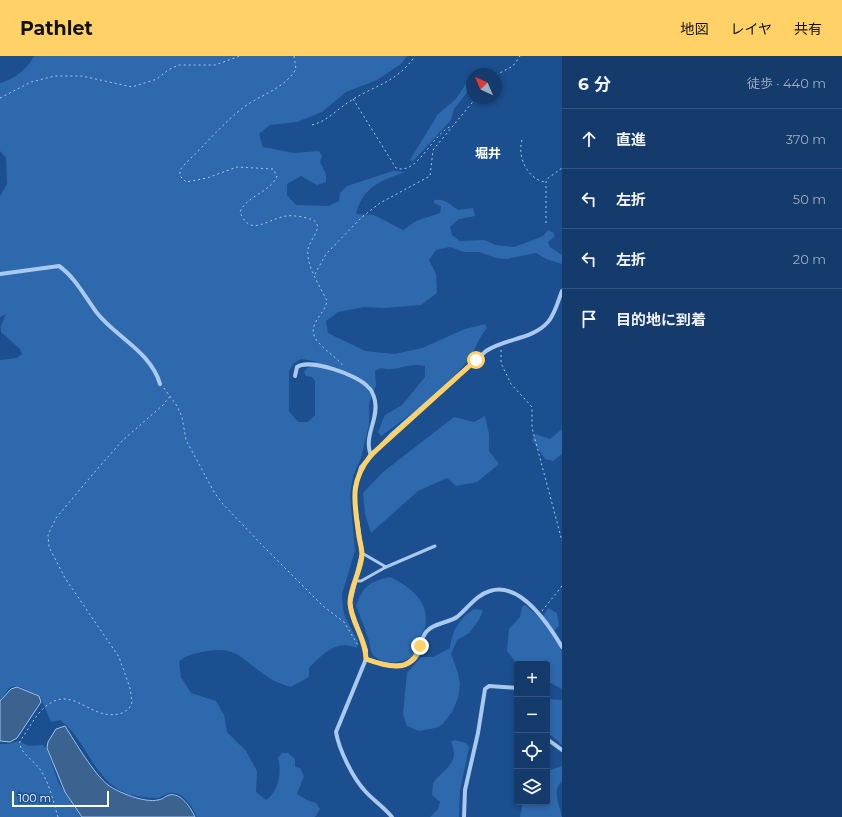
<!DOCTYPE html>
<html lang="ja">
<meta charset="utf-8">
<style>
body{margin:0;font-family:Montserrat,"Noto Sans JP",sans-serif;background:#1d4271;color:#f1f3f6}
.controls{position:absolute;right:12px;bottom:12px;display:grid;overflow:hidden;border-radius:4px;box-shadow:0 2px 6px #0003}
.controls button{width:36px;height:36px;display:grid;place-items:center;padding:0;border:0;border-bottom:1px solid #33557e;background:#143b6b;color:#f1f3f6;font:20px sans-serif}
.compass{position:absolute;left:466px;top:12px;width:36px;height:36px;border-radius:50%;background:#143b6b;box-shadow:0 2px 6px #0003;rotate:316deg}
.scale{position:absolute;left:12px;bottom:10px;width:97px;box-sizing:border-box;padding-left:4px;border:2px solid #fff;border-top:0;font-size:11px;line-height:14px;white-space:nowrap;color:#fff;-webkit-text-stroke:3px #1b4f8f;paint-order:stroke}
.stop{position:absolute;width:12px;height:12px;margin:-9px;border:3px solid #ffd166;border-radius:50%;background:#fff}
.stop.end{background:#ffd166;border-color:#fff;box-shadow:0 1px 4px #0008}
.list{margin:0;padding:0;list-style:none}
h2{display:flex;justify-content:space-between;align-items:center;height:52px;margin:0;padding:0 16px;font-size:17px}
h2 small{font-size:13px;font-weight:400;color:#9dadc1}
.list li{display:grid;grid-template-columns:26px 1fr auto;gap:12px;align-items:center;box-sizing:border-box;height:60px;padding:0 16px;border-top:1px solid #33557e}
.list b{display:block;font-size:15px;white-space:nowrap}
.list em{font-size:13px;font-style:normal;color:#9dadc1}
.icon{flex:none;width:22px;height:22px;fill:none;stroke:currentColor;stroke-width:2;stroke-linecap:round;stroke-linejoin:round}
.map{position:relative;flex:none;width:562px;height:761px;overflow:hidden}
header{display:flex;align-items:center;gap:24px;box-sizing:border-box;height:56px;padding:0 20px;background:#ffd166;color:#111}
header strong{font-size:19px}
nav{display:flex;gap:22px;margin-inline-start:auto;font-size:14px}
main{display:flex}
aside{flex:1;background:#143b6b}
.map>svg:first-child{display:block}
.green{fill:#2e69ad;fill-rule:evenodd}
.water{fill:#3c6290;stroke:#9cc4f0}
.lines{fill:none;stroke-linecap:round;stroke-linejoin:round}
.path{stroke:#a9c9ee;stroke-width:1;stroke-dasharray:2 3;stroke-linecap:butt}
.lane{stroke:#a9c9ee;stroke-width:3}
.street{stroke:#a9c9ee;stroke-width:4}
.route{stroke:#ffd166;stroke-width:5}
.labels{text-anchor:middle;stroke-width:3;stroke-linejoin:round;paint-order:stroke}
.neighbourhood-label{font-size:13px;font-weight:bold;fill:#fff;stroke:#1b4f8f}
</style>
<header>
<strong>Pathlet</strong>
<nav><a>地図</a><a>レイヤ</a><a>共有</a></nav>
</header>
<main>
<div class="map">
<svg width="562" height="761" viewBox="0 0 562 761">
<rect width="100%" height="100%" fill="#1b4f8f"/>
<g class="green">
<path d="M34 0H407L401 8 377 24 346 36 322 56 297 66 270 69 259 78 263 91 294 97 319 95 322 100 320 106 326 118V126L317 129 301 120 287 128V139L296 149 328 150 339 145 340 137 347 130 393 115 405 116C380 125 363 131 356 158L374 159 403 174 416 165 440 157 441 150 434 147V144C446 143 449 148 458 154L473 152 475 160 459 163 450 171 452 179 460 185 484 184 496 189 514 191 531 185 543 180 548 174 554 177V181L548 186 550 191 562 199V208L546 203 536 197 507 203 496 202 479 196H464L450 191 436 194 429 204 436 218 437 237 421 249 384 252 364 251 338 256 326 265 328 277 365 295 395 298 422 292 465 273 485 268 487 272C477 283 475 297 465 308 442 336 410 359 381 380L378 376 385 359 402 349 425 321V310C406 306 397 317 381 312L375 315 376 329 369 348V369L361 402 353 420 350 439 355 495 342 538 343 552 345 561 358 585 357 592C336 583 323 598 309 612V621L291 631C283 628 274 626 268 621 242 604 237 588 202 596 192 598 186 599 179 606L181 621 191 637 216 645 224 659 227 676 246 695 257 715 256 736 266 744C279 735 282 716 278 702L282 697H288L295 703V711L300 712 304 720 297 738 307 744 316 747 320 753 315 761H197C192 750 183 735 169 737 165 738 161 741 158 742 153 743 129 739 125 737 93 723 86 683 60 664L51 666 40 640 18 630 10 631 0 644V304L17 302 22 298 20 293 1 276V270L6 258 0 261V140L7 128 6 102 0 95V27C15 23 27 13 34 0ZM301 303 314 305 317 309 307 312 304 316 306 320 312 321 315 325V359L308 366H298L289 355V315L294 307Z"/>
<polygon points="472,19 472,30 454,53 451,64 413,105 410,104 438,58 455,44"/>
<polygon points="485,360 489,378 489,395 499,408 477,426 456,430 447,422 418,435 371,477 365,458 363,437 383,416 454,361 474,366"/>
<polygon points="562,373 562,398 553,405 545,403 532,384 535,378 550,383"/>
<path d="M390 521C410 530 431 547 425 571 424 576 420 580 418 585 416 589 416 596 413 599 404 609 379 609 372 597 370 593 370 586 368 582 365 571 360 561 356 550 363 530 369 526 390 521Z"/>
<polygon points="525,549 539,561 544,559 548,552 557,557 559,569 552,578 562,595 562,633 547,625 547,608 517,608 507,595 509,573 520,561 522,551"/>
<path d="M474 553 483 554 479 564 469 577 457 584 451 598 458 617 460 628 458 642 452 656 442 669 435 672 419 675 407 670 403 658 407 617 421 601H433L450 592C452 574 460 562 474 553Z"/>
<polygon points="547,643 562,644 562,689 547,676"/>
<path d="M455 684 466 687 469 691 460 735 459 761H430L438 753 440 746 432 739C433 735 432 729 434 726 444 712 461 707 451 686Z"/>
<polygon points="18,685 29,690 43,689 47,693 58,726 81,761 0,761 0,688 9,688"/>
<path d="M562 710V725C551 735 560 749 562 761H520L523 746H547V715Z"/>
</g>
<g class="water">
<polygon points="17,631 39,640 41,646 17,682 10,686 0,685 0,645 11,633"/>
<path d="M65 670C75 686 94 718 108 729 119 737 145 747 158 744 162 744 165 740 169 739 181 736 191 752 195 761H82L65 736 47 692 48 686 56 673Z"/>
</g>
<g class="lines">
<g class="path">
<path d="M294 0 296 13C284 33 262 38 244 51 223 67 205 89 186 107L180 114V120L186 126 207 122 237 111 273 113 277 120C270 137 247 139 240 156 250 182 267 163 286 160 293 159 306 161 313 164 325 170 309 185 308 193 306 210 320 230 327 245 325 255 317 261 314 270 308 286 336 299 344 311"/>
<polyline points="496,19 513,10 520,0"/>
<polyline points="0,42 31,26 55,20 82,20 132,31 157,23 168,14 179,9 215,9 240,0"/>
<path d="M353 43 396 112C418 120 432 77 452 70"/>
<path d="M312 69C328 65 338 52 352 44 377 28 396 27 415 0"/>
<path d="M522 84C517 100 527 123 545 126"/>
<polyline points="546,167 546,126 547,123 562,112"/>
<polyline points="315,218 326,198 362,161 380,147 430,120 433,94 476,42"/>
<polyline points="501,294 501,307 511,328 532,351 532,372 536,387 562,485"/>
<polyline points="164,332 177,350 182,361 186,384 214,436 222,447 263,490 323,550 344,566 359,591"/>
<polyline points="542,555 562,530"/>
<path d="M58 761C53 745 49 725 39 712 33 704 18 695 20 685 31 670 39 650 57 644 78 637 96 666 122 657 127 655 131 651 132 646L130 632 119 601 65 522 49 491 48 479 56 462 93 418 122 385 163 349 171 339"/>
</g>
<g class="lane">
<polyline points="362,497 386,511"/>
<polyline points="356,525 361,525 386,511 435,490"/>
</g>
<g class="street">
<path d="M0 218 59 210C76 222 85 241 97 257 116 281 151 296 160 328"/>
<path d="M295 320 297 311C310 302 358 319 368 331 372 334 374 340 375 345 379 363 363 381 371 399"/>
<path d="M366 603C381 608 409 617 418 598 421 590 421 581 427 575 434 567 448 567 457 561 468 552 476 539 490 535 521 525 549 569 562 591"/>
<polyline points="547,683 562,694"/>
<path d="M392 761C384 751 373 744 365 735 353 722 339 694 336 676L366 603V594L352 557 350 547 362 497 355 449V432L361 411 391 379 486 295C505 282 532 284 548 266 555 258 558 245 562 235"/>
<polyline points="464,761 465,734 478,677 485,633 489,630 517,632"/>
</g>
</g>
<g class="lines">
<path class="route" d="M420 590C412 618 387 611 366 603 366 583 351 566 350 547 350 531 361 515 362 499 362 493 360 486 359 481 355 447 348 428 371 399L476 304"/>
</g>
<g class="labels">
<g class="neighbourhood-label">
<text x="488" y="102">堀井</text>
</g>
</g>
</svg>
<div class="controls">
<button>+</button>
<button>−</button>
<button><svg class="icon" aria-label="locate" viewBox="0 0 24 24"><circle cx="12" cy="12" r="6"/><path d="M12 2v4M12 18v4M2 12h4M18 12h4"/></svg></button>
<button><svg class="icon" aria-label="layers" viewBox="0 0 24 24"><path d="M12 4l9 5-9 5-9-5zM3 14l9 5 9-5"/></svg></button>
</div>
<svg class="compass" viewBox="-18 -18 36 36"><path d="M0-13l5 13h-10z" fill="#e53935"/><path d="M0 13l5-13h-10z" fill="#9dadc1"/></svg>
<div class="scale">100 m</div>
<div class="stop" style="left:476px;top:304px"></div>
<div class="stop end" style="left:420px;top:590px"></div>
</div>
<aside>
<h2>6 分<small>徒歩 · 440 m</small></h2>
<ul class="list">
<li><svg class="icon" aria-label="ahead" viewBox="0 0 24 24"><path d="M12 20V5M6 11l6-6 6 6"/></svg><div><b>直進</b></div><em>370 m</em></li>
<li><svg class="icon" aria-label="left" viewBox="0 0 24 24"><path d="M17 20v-9H6M10 6l-5 5 5 5"/></svg><div><b>左折</b></div><em>50 m</em></li>
<li><svg class="icon" aria-label="left" viewBox="0 0 24 24"><path d="M17 20v-9H6M10 6l-5 5 5 5"/></svg><div><b>左折</b></div><em>20 m</em></li>
<li><svg class="icon" aria-label="arrive" viewBox="0 0 24 24"><path d="M6 21V4h12l-3 4 3 4H6"/></svg><div><b>目的地に到着</b></div></li>
</ul>
</aside>
</main>
